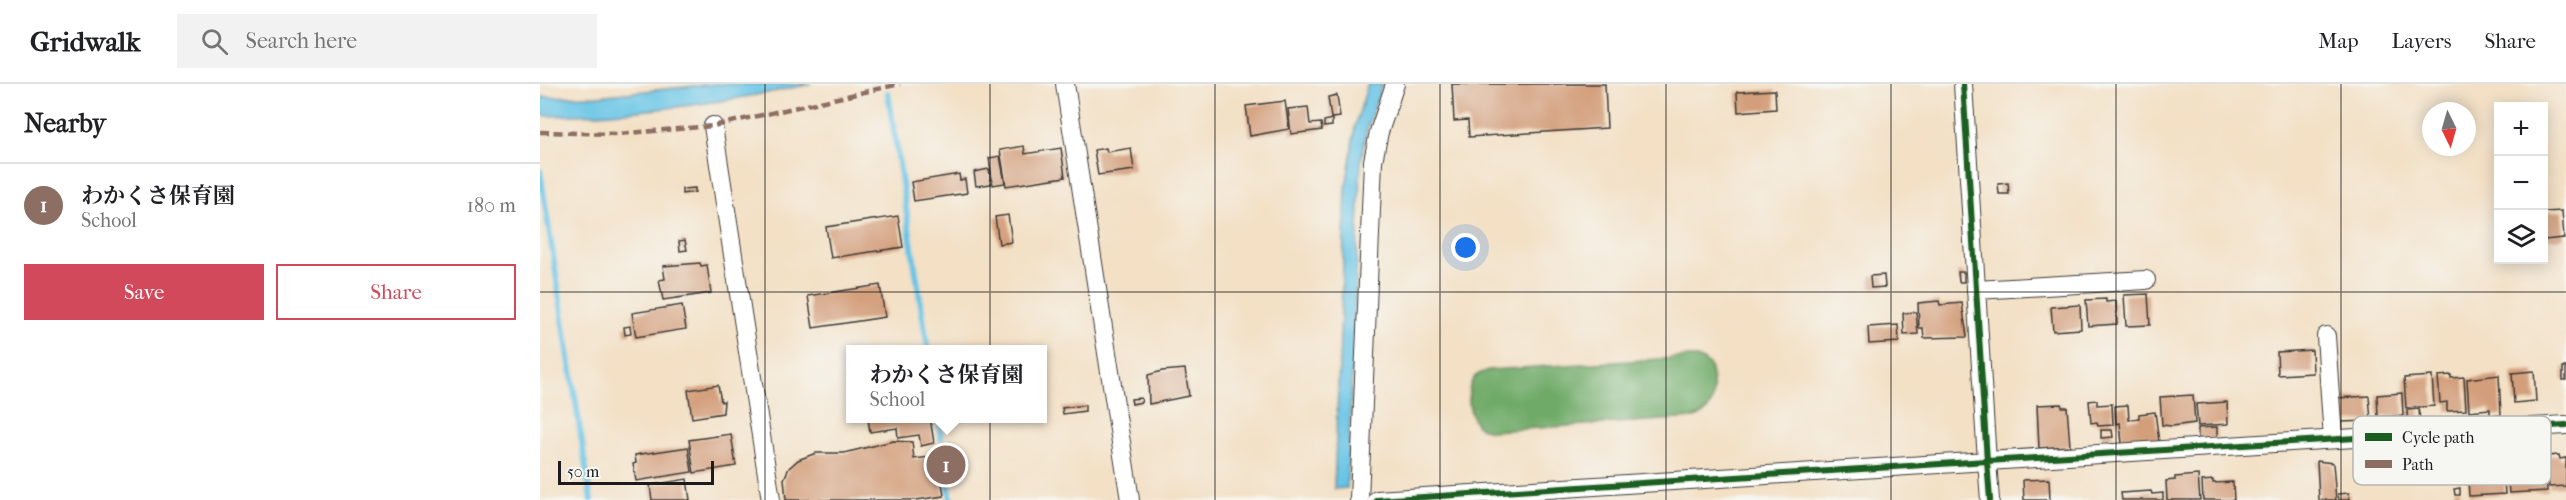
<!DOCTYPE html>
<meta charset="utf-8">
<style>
body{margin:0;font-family:"IM FELL French Canon","Noto Serif JP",serif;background:#f2f2f2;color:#202124}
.controls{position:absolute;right:18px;top:18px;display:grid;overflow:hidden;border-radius:0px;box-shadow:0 3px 15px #0003}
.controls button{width:54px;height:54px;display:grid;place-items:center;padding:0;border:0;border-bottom:2px solid #e0e0e0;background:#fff;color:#202124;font:30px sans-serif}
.compass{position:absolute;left:1882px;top:18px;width:54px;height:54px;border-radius:50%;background:#fff;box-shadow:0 3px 15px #0003;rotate:175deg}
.scale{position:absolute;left:18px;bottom:15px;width:156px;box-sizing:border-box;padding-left:6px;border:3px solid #1c1c1c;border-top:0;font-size:16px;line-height:21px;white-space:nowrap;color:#1c1c1c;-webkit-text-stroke:4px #f6f6f2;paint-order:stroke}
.you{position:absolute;left:926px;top:164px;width:21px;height:21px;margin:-15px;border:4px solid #fff;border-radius:50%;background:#1a73e8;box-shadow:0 0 0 9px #1a73e833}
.badge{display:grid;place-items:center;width:39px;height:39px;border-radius:50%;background:#d1495b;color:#fff;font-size:20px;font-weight:700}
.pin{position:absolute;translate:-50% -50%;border:3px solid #fff;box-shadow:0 2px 6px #0006}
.popup{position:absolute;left:306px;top:261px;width:201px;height:78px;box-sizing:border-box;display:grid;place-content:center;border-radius:0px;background:#fff;filter:drop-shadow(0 2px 4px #0005);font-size:20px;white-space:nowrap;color:#757577}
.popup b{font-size:22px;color:#202124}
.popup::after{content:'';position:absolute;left:50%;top:100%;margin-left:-12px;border:12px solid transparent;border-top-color:#fff}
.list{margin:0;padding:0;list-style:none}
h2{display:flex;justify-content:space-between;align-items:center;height:78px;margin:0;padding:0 24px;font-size:26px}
h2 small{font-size:20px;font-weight:400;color:#757577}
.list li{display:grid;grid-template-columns:39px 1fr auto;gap:18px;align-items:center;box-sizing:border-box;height:84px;padding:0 24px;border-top:2px solid #e0e0e0}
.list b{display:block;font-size:22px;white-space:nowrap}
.list p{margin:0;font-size:20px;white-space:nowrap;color:#757577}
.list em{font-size:20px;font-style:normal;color:#757577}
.actions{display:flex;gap:12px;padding:18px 24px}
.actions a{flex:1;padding:14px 0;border:2px solid #d1495b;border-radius:0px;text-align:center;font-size:21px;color:#d1495b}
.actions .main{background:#d1495b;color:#fff}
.icon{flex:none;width:33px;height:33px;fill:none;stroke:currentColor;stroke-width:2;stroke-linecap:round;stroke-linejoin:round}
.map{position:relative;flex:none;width:2026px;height:416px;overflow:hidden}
header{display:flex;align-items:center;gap:36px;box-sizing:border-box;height:84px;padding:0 30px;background:#fff;border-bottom:2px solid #e0e0e0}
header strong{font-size:28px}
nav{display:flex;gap:33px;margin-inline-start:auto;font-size:21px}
.search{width:420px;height:54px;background:#f2f2f2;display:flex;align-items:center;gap:15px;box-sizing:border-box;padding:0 21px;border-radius:0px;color:#757577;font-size:22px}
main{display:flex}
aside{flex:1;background:#fff}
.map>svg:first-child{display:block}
.forest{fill:#70aa68;stroke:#466342;stroke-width:1.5}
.water{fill:#68c4e6;stroke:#427081;stroke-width:1.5}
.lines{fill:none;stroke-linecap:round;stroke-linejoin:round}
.stream{stroke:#68c4e6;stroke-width:6}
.building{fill:#d39e7a}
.street-casing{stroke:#3c3935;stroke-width:20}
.street{stroke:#fff;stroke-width:18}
.quiet{stroke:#8d6e63;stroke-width:4.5;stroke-dasharray:9 4.5;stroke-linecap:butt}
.cycleway-casing{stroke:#f6f6f2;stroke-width:10}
.cycleway{stroke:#1b5e20;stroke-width:6}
.grid{fill:none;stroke:#1c1c1c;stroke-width:1.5;stroke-opacity:0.55}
.key{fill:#f6f6f2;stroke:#b5b5b2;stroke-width:1.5}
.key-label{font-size:16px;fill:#1c1c1c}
</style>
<header>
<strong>Gridwalk</strong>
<div class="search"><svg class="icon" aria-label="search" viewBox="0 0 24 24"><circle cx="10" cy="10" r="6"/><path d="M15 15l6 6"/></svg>Search here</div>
<nav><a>Map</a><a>Layers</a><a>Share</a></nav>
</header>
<main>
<aside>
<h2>Nearby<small></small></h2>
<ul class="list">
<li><span class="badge" style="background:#8d6e63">1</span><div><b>わかくさ保育園</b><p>School</p></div><em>180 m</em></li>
</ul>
<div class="actions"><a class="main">Save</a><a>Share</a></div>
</aside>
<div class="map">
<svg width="2026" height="416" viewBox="0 0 2026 416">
<rect width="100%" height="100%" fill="#f6f6f2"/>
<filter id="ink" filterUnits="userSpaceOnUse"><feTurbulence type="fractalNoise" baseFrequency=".0167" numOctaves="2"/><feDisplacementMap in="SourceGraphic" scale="12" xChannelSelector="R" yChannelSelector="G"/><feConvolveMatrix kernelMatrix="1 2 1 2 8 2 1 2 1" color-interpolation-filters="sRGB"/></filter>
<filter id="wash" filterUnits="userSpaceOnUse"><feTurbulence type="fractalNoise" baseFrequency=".008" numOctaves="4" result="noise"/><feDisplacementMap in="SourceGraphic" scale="24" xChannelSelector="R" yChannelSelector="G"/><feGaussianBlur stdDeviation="1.35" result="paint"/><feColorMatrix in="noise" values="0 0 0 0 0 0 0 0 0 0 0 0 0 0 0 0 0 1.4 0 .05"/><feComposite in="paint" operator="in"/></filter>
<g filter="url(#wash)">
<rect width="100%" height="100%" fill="#f3e0c5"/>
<path class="forest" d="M1152 273 1163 276 1170 282C1175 303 1178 327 1154 334L953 347C949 346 943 346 939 343 929 335 926 308 932 297 935 290 942 289 948 286Z"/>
<g class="water">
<path d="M174 0H271C181 20 92 31 0 32V13L57 12Z"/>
<polygon points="828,0 842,0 827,45 821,76 807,404 794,405 806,105 815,42"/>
</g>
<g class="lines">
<g class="stream">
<polyline points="348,9 388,266"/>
<polyline points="0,87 51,416"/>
<polyline points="398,334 401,354"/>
<polyline points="403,370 411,416"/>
</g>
</g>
<g id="blocks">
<g class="building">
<polygon points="912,0 1065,0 1067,44 929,53 928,36 914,37"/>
<polygon points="1235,6 1236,25 1198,28 1197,8"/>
<polygon points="797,11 800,33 791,34 788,13"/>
<polygon points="745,17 749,45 710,52 706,22"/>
<polygon points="768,23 770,40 781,39 782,46 751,50 748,25"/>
<polygon points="792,35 792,42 784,43 784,37"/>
<polygon points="484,62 485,70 521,64 525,93 466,102 460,66"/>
<polygon points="566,64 567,68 591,64 594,86 558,91 554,66"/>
<polygon points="460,72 465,99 453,101 449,74"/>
<polygon points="449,85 451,100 436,102 434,88"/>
<polygon points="419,90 420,96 425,95 427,109 374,117 371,98"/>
<polygon points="1468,99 1469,110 1459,110 1458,100"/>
<polygon points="155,104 155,108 142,110 142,105"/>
<polygon points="2022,127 2024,154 2004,156 2004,128"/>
<polygon points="468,131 472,158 459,160 455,133"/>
<polygon points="358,132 363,163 291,174 286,143"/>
<polygon points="145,156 147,166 140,167 139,157"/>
<polygon points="160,179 161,182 167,181 171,209 123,216 119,196 125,195 123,182"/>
<polygon points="1418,188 1424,188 1424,198 1419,198"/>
<polygon points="1344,191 1345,203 1331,204 1330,192"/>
<polygon points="340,201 345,233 273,244 268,212"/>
<polygon points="1608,210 1610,241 1586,242 1584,211"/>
<polygon points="1566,215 1566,218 1576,217 1577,240 1548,242 1546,216"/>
<polygon points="1399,217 1400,221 1422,219 1427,253 1384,254 1383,244 1379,244 1378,219"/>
<polygon points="142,221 146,245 96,253 92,229"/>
<polygon points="1540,221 1541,245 1513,247 1511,223"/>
<polygon points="1376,228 1378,250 1364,251 1363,229"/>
<polygon points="1358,241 1359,258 1329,260 1328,243"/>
<polygon points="90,242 91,250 85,251 84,243"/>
<polygon points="1772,266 1773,289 1738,291 1737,268"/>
<rect x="2023" y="283" width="3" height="13"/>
<polygon points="645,285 649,312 609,320 608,291 622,287"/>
<polygon points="1994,287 1996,317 1974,319 1972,289"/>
<polygon points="1911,291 1911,294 1924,293 1926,326 1907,327 1907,318 1900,319 1898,292"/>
<polygon points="1959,291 1961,331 1950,332 1950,325 1929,327 1927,295"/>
<polygon points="1892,292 1894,322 1866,324 1864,294"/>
<polygon points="178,301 181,318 184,317 183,329 152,334 148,306"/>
<polygon points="1862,309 1863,332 1838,333 1837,311"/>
<polygon points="1653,311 1655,339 1632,342 1622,341 1620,313"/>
<polygon points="1829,312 1831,337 1799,338 1797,314"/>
<polygon points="601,314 602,318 592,320 591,315"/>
<polygon points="1557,316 1557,321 1572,320 1573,341 1558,342 1557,338 1551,339 1549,317"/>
<polygon points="1687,318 1688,340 1658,342 1656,320"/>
<polygon points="1521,320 1522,323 1527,323 1530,362 1499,364 1497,321"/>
<polygon points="545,321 545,327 523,330 522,324"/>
<polygon points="1588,321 1589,336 1599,334 1599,330 1615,328 1619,358 1582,360 1580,339 1576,340 1575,322"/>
<polygon points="1879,325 1880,340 1868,341 1867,326"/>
<polygon points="328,334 390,334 394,359 381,362 379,351 358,354 357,344 330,348"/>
<polygon points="1677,343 1677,354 1658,355 1658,344"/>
<polygon points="1561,346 1572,346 1573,353 1561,354"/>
<polygon points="191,350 196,382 154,389 149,356"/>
<polygon points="353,357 372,358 374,375 398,372 404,412 376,416 246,416 244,395 249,384 258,376 276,369 304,369"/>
<polygon points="148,363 152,388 96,397 93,380 96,379 95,371"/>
<polygon points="2019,371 2020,375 2026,374 2026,402 2009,403 2007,372"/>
<polygon points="2005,372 2007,407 1969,409 1966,375"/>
<polygon points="1777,377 1793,379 1796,416 1779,416"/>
<polygon points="1942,379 1942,383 1963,381 1965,410 1929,412 1927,380"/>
<polygon points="1658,391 1660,416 1627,416 1626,397 1635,396 1635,393"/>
<polygon points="147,395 150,416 112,416 110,401"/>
<polygon points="1509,395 1510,416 1484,416 1483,396"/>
<polygon points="1673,396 1673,399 1693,398 1694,416 1663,416 1662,397"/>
<polygon points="1920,404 1920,411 1915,411 1914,405"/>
<polygon points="1611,407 1612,410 1623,409 1623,416 1582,416 1581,409"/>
<polygon points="1809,409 1810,416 1799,416 1798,410"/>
</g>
</g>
</g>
<g filter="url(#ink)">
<use href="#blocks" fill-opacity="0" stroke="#3c3935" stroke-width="1.5"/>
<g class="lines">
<g class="street-casing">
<g id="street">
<polyline points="525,0 590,416"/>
<polyline points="173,42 231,416"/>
<polyline points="1436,206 1606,196"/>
<polyline points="1786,252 1793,355"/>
<polyline points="819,416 833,77 839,48 855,0"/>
<polyline points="837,416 1447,377 1423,0"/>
<polyline points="1450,416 1447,377 2026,341"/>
</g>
</g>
<use href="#street" class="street"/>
<polyline class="quiet" points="0,48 77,50 173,42 360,0"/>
<g class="cycleway-casing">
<g id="cycleway">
<polyline points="837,416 1447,377 1423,0"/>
<polyline points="1450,416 1447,377 2026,341"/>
</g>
</g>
<use href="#cycleway" class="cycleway"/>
</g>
</g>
<path class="grid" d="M225 0V416M450 0V416M675 0V416M900 0V416M1126 0V416M1351 0V416M1576 0V416M1801 0V416M0 208H2026"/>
<rect x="1813" y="332" width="198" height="69" rx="9" class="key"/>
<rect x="1825" y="349" width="27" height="8" fill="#1b5e20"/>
<rect x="1825" y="376" width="27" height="8" fill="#8d6e63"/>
<g class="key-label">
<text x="1862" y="359">Cycle path</text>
<text x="1862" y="386">Path</text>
</g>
</svg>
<div class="controls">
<button>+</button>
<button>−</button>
<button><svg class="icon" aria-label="layers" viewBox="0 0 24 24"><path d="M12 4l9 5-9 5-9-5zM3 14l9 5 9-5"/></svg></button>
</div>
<svg class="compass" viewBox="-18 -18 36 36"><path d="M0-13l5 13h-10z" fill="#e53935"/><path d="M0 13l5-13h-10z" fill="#757577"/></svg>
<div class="scale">50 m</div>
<div class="you"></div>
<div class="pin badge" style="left:406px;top:381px;background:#8d6e63">1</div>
<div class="popup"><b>わかくさ保育園</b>School</div>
</div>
</main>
